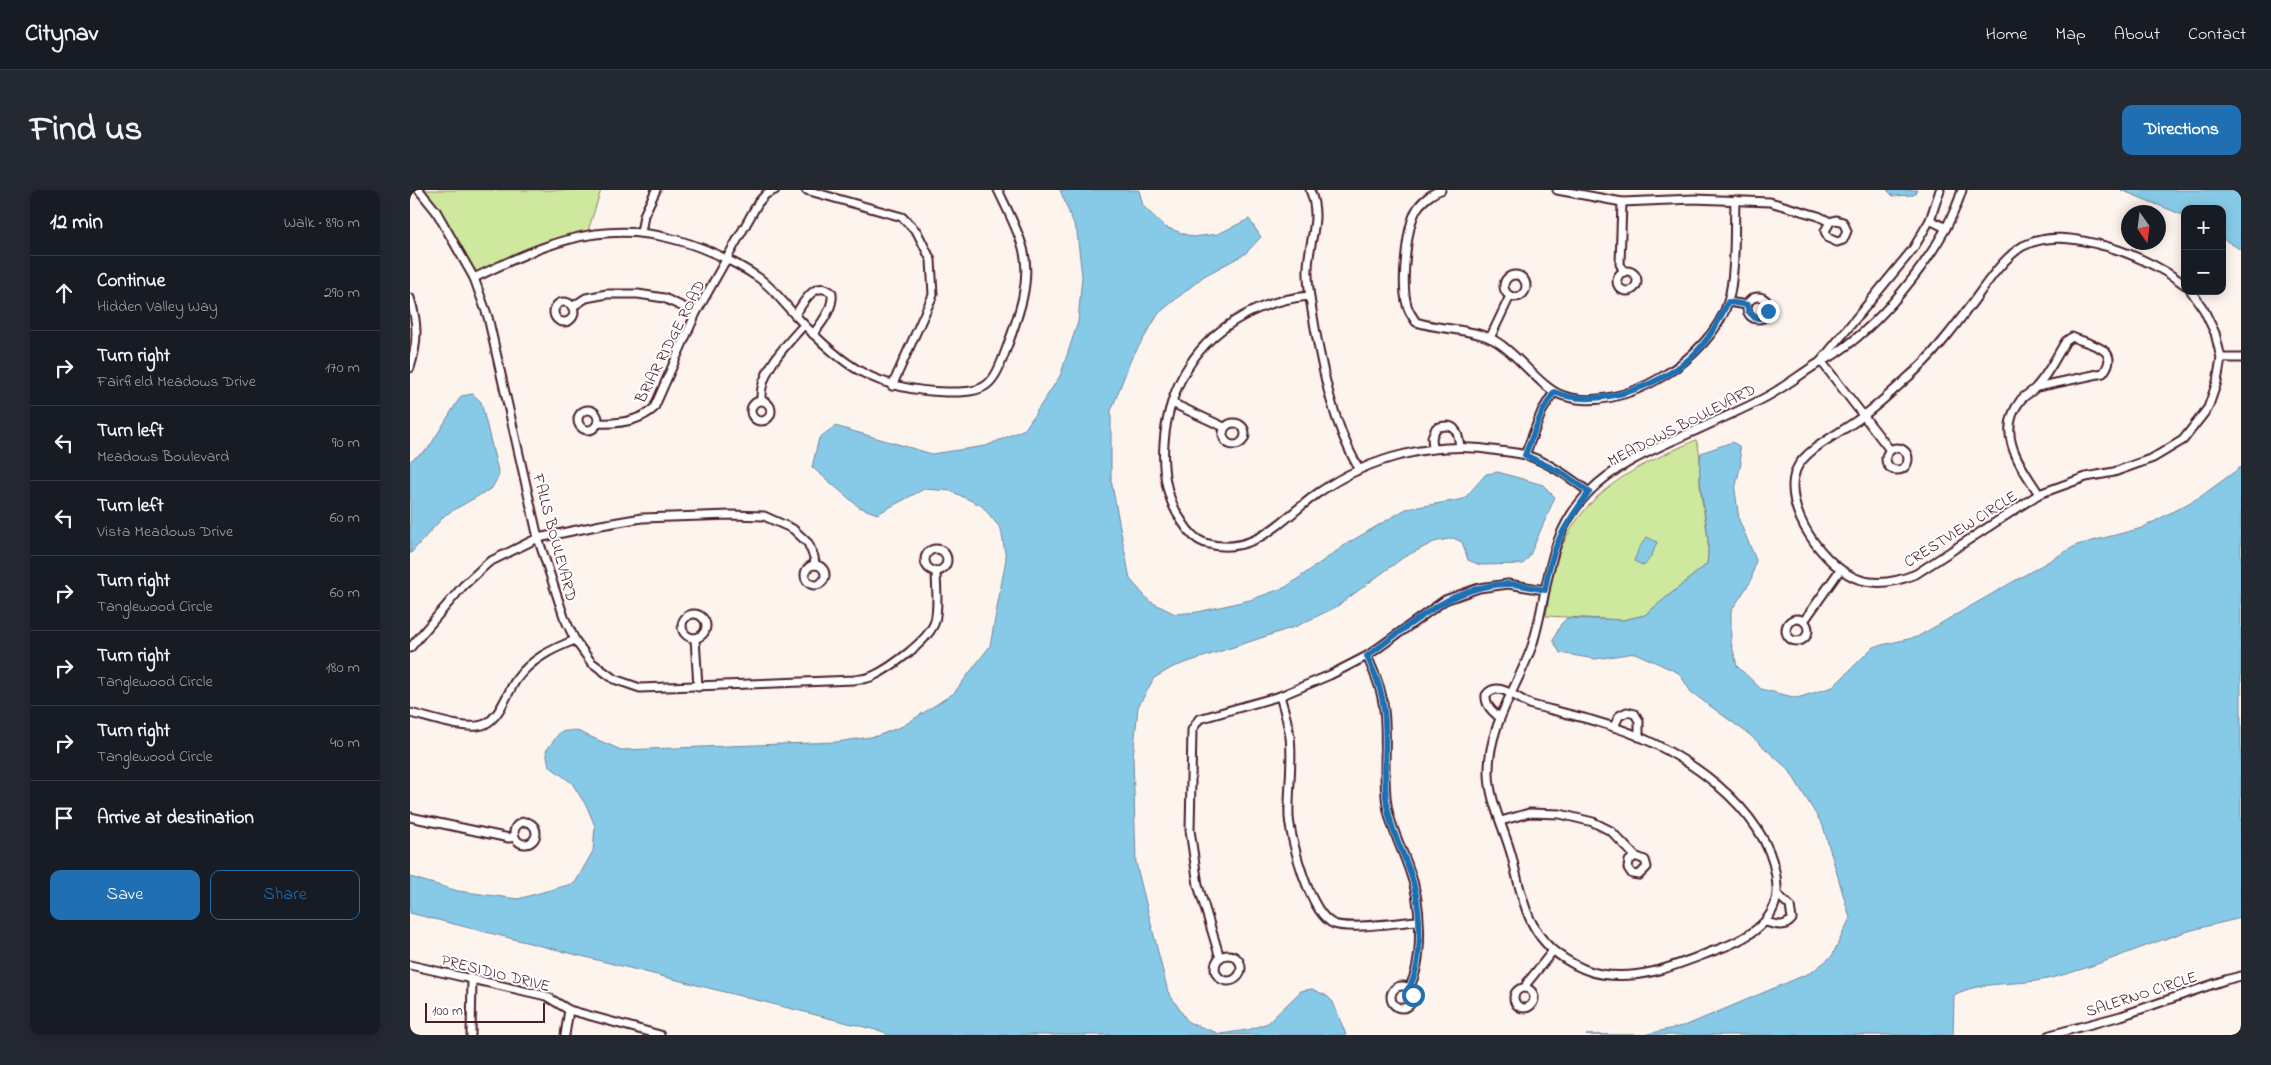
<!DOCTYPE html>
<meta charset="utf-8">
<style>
body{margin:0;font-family:"Indie Flower",sans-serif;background:#242831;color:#f1f3f6}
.controls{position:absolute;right:15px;top:15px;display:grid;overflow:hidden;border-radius:10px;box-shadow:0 2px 12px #0003}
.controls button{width:45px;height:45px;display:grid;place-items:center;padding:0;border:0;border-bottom:1px solid #363941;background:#171b24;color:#f1f3f6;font:25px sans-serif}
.compass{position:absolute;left:1711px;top:15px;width:45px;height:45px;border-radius:50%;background:#171b24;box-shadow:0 2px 12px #0003;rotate:166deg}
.scale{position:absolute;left:15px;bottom:12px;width:120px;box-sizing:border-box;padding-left:5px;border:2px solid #4a1f2b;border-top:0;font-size:14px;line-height:18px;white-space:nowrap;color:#4a1f2b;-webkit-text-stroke:4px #fff;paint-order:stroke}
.stop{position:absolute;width:15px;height:15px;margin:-11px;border:4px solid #1f6fb2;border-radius:50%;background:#fff}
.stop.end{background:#1f6fb2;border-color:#fff;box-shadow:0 1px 5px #0008}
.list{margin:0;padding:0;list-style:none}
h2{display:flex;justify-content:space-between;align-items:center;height:65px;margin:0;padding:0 20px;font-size:21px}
h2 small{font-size:16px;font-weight:400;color:#9ea1a6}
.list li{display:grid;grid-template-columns:32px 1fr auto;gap:15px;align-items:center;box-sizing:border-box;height:75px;padding:0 20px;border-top:1px solid #363941}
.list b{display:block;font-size:19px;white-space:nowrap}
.list p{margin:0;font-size:16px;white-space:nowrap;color:#9ea1a6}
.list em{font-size:16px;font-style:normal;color:#9ea1a6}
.actions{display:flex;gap:10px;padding:15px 20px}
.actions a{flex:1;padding:11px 0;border:1px solid #1f6fb2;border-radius:10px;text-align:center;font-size:18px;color:#1f6fb2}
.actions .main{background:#1f6fb2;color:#fff}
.icon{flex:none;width:28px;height:28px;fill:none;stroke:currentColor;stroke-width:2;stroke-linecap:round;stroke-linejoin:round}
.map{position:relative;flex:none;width:1831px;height:845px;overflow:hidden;border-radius:10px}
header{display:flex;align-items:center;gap:30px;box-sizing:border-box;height:70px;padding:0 25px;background:#171b24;border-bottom:1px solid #363941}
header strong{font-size:24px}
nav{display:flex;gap:28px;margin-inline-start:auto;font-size:18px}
.intro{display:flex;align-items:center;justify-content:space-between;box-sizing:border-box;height:120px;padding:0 30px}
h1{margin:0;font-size:35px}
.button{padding:12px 22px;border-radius:10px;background:#1f6fb2;color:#fff;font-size:18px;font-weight:700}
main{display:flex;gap:30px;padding:0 30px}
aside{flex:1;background:#171b24;border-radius:10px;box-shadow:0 2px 12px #0003}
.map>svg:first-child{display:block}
.green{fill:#cee89e;stroke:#8c8464}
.water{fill:#87cae8;stroke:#6f869c}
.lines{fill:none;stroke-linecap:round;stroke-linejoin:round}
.minor-casing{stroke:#4a1f2b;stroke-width:11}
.minor{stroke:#fff;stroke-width:7}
.route{stroke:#1f6fb2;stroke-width:6}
.labels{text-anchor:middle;stroke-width:4;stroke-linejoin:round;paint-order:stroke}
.street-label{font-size:16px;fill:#4a1f2b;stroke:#fff}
</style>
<header>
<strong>Citynav</strong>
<nav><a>Home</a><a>Map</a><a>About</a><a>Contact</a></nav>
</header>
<div class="intro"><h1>Find us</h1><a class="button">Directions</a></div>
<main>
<aside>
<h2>12 min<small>Walk · 890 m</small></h2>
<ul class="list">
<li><svg class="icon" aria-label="ahead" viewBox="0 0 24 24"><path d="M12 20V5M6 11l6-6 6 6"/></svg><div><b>Continue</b><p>Hidden Valley Way</p></div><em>290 m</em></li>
<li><svg class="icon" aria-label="right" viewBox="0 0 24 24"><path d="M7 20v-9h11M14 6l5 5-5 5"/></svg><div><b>Turn right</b><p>Fairfield Meadows Drive</p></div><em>170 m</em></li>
<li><svg class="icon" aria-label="left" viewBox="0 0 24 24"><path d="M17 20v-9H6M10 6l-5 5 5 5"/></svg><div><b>Turn left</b><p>Meadows Boulevard</p></div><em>90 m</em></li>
<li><svg class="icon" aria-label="left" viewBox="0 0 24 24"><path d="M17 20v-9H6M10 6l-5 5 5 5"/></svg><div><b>Turn left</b><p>Vista Meadows Drive</p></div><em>60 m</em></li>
<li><svg class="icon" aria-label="right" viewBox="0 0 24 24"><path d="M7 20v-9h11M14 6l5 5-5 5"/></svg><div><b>Turn right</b><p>Tanglewood Circle</p></div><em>60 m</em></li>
<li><svg class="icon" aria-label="right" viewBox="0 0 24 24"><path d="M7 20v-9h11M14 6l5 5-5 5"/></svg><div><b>Turn right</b><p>Tanglewood Circle</p></div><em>180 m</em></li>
<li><svg class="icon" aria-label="right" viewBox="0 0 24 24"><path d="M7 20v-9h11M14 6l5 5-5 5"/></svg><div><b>Turn right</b><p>Tanglewood Circle</p></div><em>40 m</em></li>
<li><svg class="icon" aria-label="arrive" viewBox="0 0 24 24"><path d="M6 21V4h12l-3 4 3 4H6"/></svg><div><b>Arrive at destination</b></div></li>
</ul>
<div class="actions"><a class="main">Save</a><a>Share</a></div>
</aside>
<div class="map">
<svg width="1831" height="845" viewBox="0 0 1831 845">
<rect width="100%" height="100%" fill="#fef4ee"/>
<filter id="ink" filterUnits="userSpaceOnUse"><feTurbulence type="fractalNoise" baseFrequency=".02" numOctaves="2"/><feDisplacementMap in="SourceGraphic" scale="10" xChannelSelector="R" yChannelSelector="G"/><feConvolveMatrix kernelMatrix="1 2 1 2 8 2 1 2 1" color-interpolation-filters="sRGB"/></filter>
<g filter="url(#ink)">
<g class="green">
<polygon points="9,0 191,0 177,44 64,88"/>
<path d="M1286 250C1293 267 1288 285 1291 304 1294 328 1301 350 1297 374L1235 425 1213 430 1136 426C1140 403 1142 379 1151 358 1179 296 1229 276 1286 250Z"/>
</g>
<g class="water">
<polygon points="650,0 729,0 733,16 755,37 783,47 808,44 839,29 851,47 835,64 794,86 749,123 721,169 701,221 701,290 720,389 739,411 765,424 788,422 840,410 876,397 938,353 996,319 1054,309 1076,284 1088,282 1133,295 1145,307 1119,367 1113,374 1070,375 1058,370 1052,352 1043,348 1024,352 994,367 926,417 887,436 763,477 744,488 728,517 723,567 726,673 758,802 778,832 810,844 838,840 858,833 891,801 902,799 917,806 923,812 936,845 477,845 474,842 0,723 0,687 48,701 108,709 165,693 183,661 185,636 177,617 162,593 139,576 136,561 150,542 165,540 211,560 427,552 467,546 493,536 544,503 580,456 596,369 591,339 572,316 541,301 514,299 467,324 449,317 402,277 409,248 425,236 522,264 576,256 615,239 650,186 668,132 672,86 667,42"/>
<polygon points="1477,0 1507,0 1504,5 1483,6"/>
<polygon points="1711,0 1831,0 1831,60 1812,48 1812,19 1775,19 1775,26"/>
<polygon points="63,204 71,212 89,285 82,298 35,325 0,364 0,271 18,259 51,206"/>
<path d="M1322 252 1329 256 1331 273 1325 300 1329 330 1346 370 1341 391 1321 421V452L1327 476 1351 499 1387 508 1423 497 1463 457 1507 447 1667 355 1732 338 1790 307 1831 277V728C1811 733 1791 737 1772 743 1727 758 1684 778 1637 789 1607 796 1572 790 1544 805L1543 845H1176H1233L1277 835 1402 782 1422 766 1440 728 1413 636 1379 580 1340 545 1281 502 1269 483 1225 463 1185 469 1150 463 1143 450 1151 434 1157 428 1213 430 1235 425 1297 374C1303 337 1285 301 1291 263Z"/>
<polygon points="1237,347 1247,352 1242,365 1234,376 1224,371 1229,358"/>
</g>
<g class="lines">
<g class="minor-casing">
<g id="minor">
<path d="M9 0 26 21 64 88 78 127 128 348 154 427 165 450 181 472 204 489 230 498 444 490C450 489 457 489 463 486 480 478 520 450 525 431 529 415 526 397 526 381"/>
<polyline points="396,0 492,27 507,42 521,70 523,105 482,196"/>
<path d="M900 0C912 29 899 49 898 78 897 98 902 119 905 138 914 188 924 235 949 279"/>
<path d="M1031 0C1023 2 1011 12 1007 19 996 37 991 95 997 115 998 121 1003 127 1006 132 1030 140 1057 138 1080 148 1106 160 1130 199 1154 206 1212 225 1301 168 1318 112 1326 83 1324 40 1325 10"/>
<polyline points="1147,0 1212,12 1284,9 1360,12 1408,26 1420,32 1426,30 1433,32 1437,41 1433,50 1427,52 1418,48 1415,41 1420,32"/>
<polyline points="1212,12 1210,74 1214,82"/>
<polyline points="1520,30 1536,38"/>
<polyline points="231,43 234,25 246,0"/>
<circle cx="1217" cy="91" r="10"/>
<circle cx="1105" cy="96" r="11"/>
<path d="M64 88C128 57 186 30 259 48 289 55 323 70 349 88 363 98 375 115 387 127 433 177 466 200 536 202 578 203 583 196 597 157 608 127 622 91 613 58 607 38 597 19 588 0"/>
<path d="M1775 95C1752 77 1715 60 1687 54 1663 48 1637 44 1613 56 1594 67 1576 94 1563 112 1543 139 1522 167 1496 189 1482 202 1468 215 1453 226 1435 241 1395 258 1386 280 1371 318 1415 379 1451 390 1470 396 1489 391 1506 384L1629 304 1676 287 1704 282 1743 268 1773 250 1798 218 1807 192 1811 168 1805 143 1794 120 1781 101"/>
<path d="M899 106C853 110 806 134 780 174 751 217 742 289 773 333 778 341 786 350 795 353 844 368 873 328 908 303 961 266 1027 250 1090 261 1099 262 1108 263 1116 265 1140 273 1159 287 1179 302"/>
<circle cx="1348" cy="118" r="11"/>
<path d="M0 108C8 133 8 152 0 178"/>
<polyline points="1318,112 1337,115"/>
<circle cx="154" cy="122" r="10"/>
<polyline points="162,117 176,108 197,104 228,104 254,108 286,123"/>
<path d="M385 125C394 112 405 89 422 103 424 117 412 133 403 144"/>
<polyline points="1080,148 1100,106"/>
<polyline points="1811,168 1831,168"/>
<polyline points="1411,171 1503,59 1520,30 1530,0"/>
<polyline points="1411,171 1480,260"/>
<path d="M1627 197 1693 183C1712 159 1681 155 1662 147L1656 151C1647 165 1639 183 1627 196 1623 202 1614 205 1610 211 1585 244 1611 276 1629 304"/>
<path d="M351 210C349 182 376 155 394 135"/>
<circle cx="351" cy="221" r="10"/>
<polyline points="762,213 814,237"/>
<circle cx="178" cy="230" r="10"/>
<circle cx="824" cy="244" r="11"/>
<path d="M188 233C208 234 229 232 244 218L286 123 348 13 356 4 365 0"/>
<circle cx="1487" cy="269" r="11"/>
<path d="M1023 259 1022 247 1026 238C1044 232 1048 239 1050 257"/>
<polyline points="1115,265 1132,221 1144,202"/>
<circle cx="526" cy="370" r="11"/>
<circle cx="405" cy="385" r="10"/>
<circle cx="284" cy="436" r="12"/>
<circle cx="1387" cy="440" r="11"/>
<polyline points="1394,431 1430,380"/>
<polyline points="285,448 288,497"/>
<polyline points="0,458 53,396 79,372 128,348 191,335 232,328 321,325 354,326 383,339 398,353 404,367 405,375"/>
<path d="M957 466C965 484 972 500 974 520 978 551 972 583 977 615 980 637 992 658 999 679 1011 710 1015 769 999 798"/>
<path d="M870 506C874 519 878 533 880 547 883 573 878 601 879 627 881 652 900 724 924 734 941 740 989 732 1008 731"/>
<path d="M0 523C18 527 58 542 75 534 90 527 97 503 106 490 121 469 142 459 165 450"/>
<path d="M1089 527C1082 521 1075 515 1076 505 1088 489 1108 510 1122 515 1157 524 1195 532 1228 546 1287 572 1364 627 1367 697 1369 732 1335 750 1306 760 1269 774 1232 791 1191 784 1178 782 1166 776 1155 769 1117 746 1112 707 1102 667 1095 640 1079 611 1079 583 1078 536 1107 498 1122 456 1140 400 1134 348 1179 302 1209 270 1265 251 1304 232 1325 222 1348 213 1368 200 1381 192 1394 182 1407 174 1414 169 1422 167 1428 162 1476 129 1535 56 1552 0"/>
<polyline points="1204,537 1209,526 1217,522 1225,524 1229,531 1229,547"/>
<polyline points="0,627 99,648 105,647"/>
<polyline points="1091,631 1119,623 1150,624 1183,632 1201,641 1225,666 1235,670 1237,677 1229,685 1222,684 1218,678 1219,671 1225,666"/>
<circle cx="115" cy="643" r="11"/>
<path d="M1356 732C1367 735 1375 738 1382 729L1380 716 1368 705"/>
<circle cx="818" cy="778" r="13"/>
<polyline points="810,768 788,695 780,640 782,540 789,529 870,506 920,485 957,466 1035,410 1069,398 1098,394 1135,400"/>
<polyline points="0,775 136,806 159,820 250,845"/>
<circle cx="992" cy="807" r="11"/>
<polyline points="1115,798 1117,793 1142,762"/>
<circle cx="1114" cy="808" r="10"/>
<polyline points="61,845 62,789"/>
<polyline points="155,845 159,820"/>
<polyline points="1640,845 1711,826 1815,790 1831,786"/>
</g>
</g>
<use href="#minor" class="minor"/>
</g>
</g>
<g class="lines" filter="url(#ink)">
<path class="route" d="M1003 805 999 798C1015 769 1011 710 999 679 991 658 980 637 977 615 972 583 978 551 974 520 972 500 965 484 957 466 1000 435 1041 396 1096 394 1109 393 1123 398 1135 400 1142 355 1153 338 1179 302L1154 284 1115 265 1132 222 1144 202C1188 221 1261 193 1290 158 1303 143 1310 128 1318 112L1338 115V121L1345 128H1351L1358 121"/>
</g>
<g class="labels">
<g class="street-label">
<text transform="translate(259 151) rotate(-63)" y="6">BRIAR RIDGE ROAD</text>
<text transform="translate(1271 234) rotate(-27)" y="6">MEADOWS BOULEVARD</text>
<text transform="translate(1550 338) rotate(-32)" y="6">CRESTVIEW CIRCLE</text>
<text transform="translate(146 347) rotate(75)" y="6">FALLS BOULEVARD</text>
<text transform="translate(86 782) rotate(14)" y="6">PRESIDIO DRIVE</text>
<text transform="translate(1731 803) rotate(-18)" y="6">SALERNO CIRCLE</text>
</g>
</g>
</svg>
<div class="controls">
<button>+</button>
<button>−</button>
</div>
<svg class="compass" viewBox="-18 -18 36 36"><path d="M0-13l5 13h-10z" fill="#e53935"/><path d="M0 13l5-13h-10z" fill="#9ea1a6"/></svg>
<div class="scale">100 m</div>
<div class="stop" style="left:1003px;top:805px"></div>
<div class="stop end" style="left:1358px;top:121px"></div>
</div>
</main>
